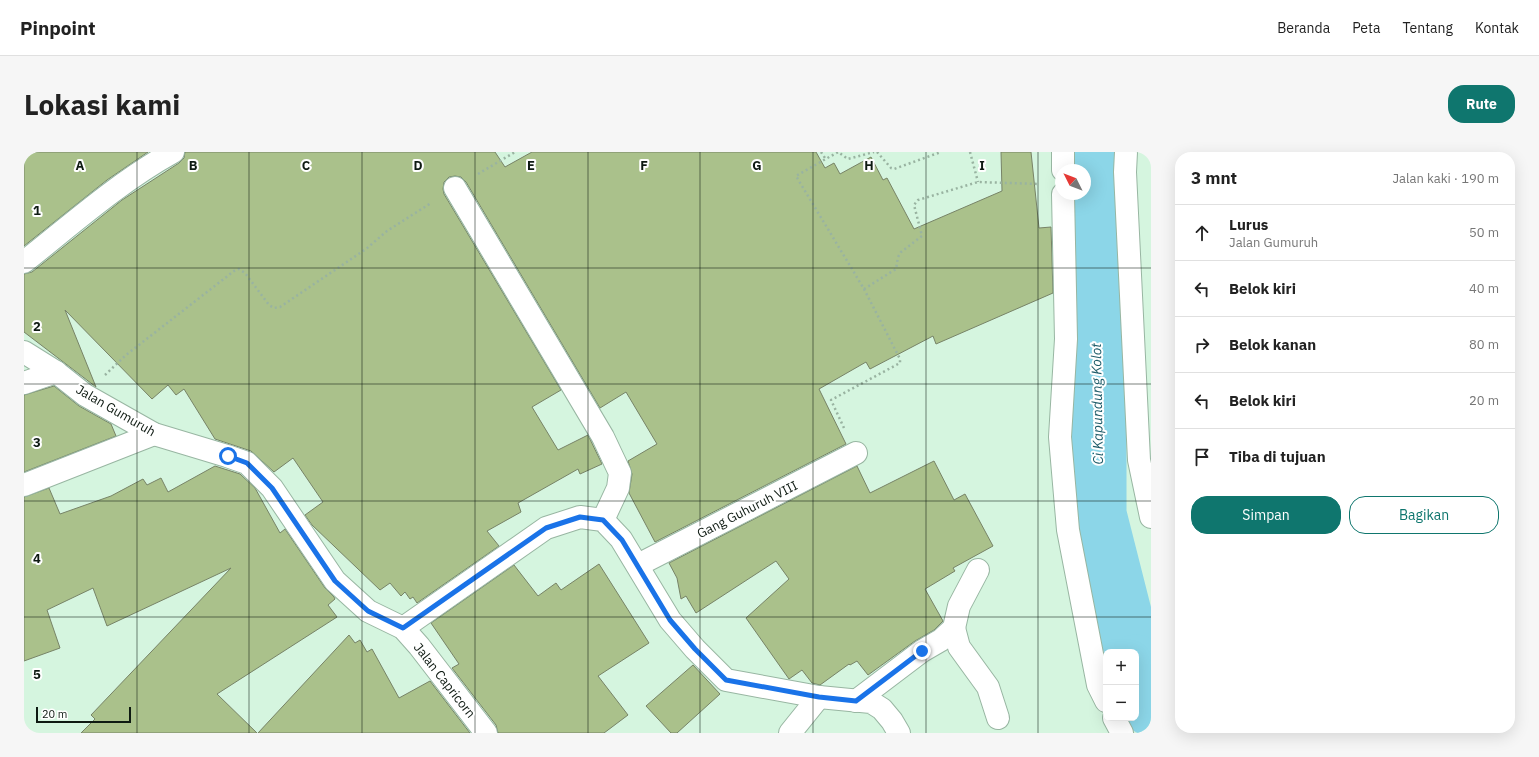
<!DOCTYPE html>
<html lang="id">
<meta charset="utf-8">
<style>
body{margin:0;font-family:"IBM Plex Sans",sans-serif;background:#f6f6f6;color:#222}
.controls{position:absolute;right:12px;bottom:12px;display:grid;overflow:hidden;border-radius:8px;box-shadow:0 4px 16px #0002}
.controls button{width:36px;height:36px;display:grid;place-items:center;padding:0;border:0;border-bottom:1px solid #e0e0e0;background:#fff;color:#222;font:20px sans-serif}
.compass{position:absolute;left:1031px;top:12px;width:36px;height:36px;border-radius:50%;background:#fff;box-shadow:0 4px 16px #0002;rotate:312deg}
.scale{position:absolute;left:12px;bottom:10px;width:95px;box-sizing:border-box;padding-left:4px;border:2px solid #0e1a12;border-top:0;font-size:11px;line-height:14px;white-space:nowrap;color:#0e1a12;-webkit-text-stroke:3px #fff;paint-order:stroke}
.stop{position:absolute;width:12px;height:12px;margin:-9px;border:3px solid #1a73e8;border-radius:50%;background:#fff}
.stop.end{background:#1a73e8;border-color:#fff;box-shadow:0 1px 4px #0008}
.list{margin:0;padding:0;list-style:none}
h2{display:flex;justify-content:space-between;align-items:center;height:52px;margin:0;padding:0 16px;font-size:17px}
h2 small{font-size:13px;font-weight:400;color:#767676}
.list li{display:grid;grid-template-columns:26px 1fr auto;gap:12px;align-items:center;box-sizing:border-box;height:56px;padding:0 16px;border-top:1px solid #e0e0e0}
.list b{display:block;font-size:15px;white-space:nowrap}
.list p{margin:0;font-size:13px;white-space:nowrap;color:#767676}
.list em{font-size:13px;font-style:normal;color:#767676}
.actions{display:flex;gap:8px;padding:12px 16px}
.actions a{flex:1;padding:9px 0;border:1px solid #0f766e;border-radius:16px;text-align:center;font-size:14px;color:#0f766e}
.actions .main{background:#0f766e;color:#fff}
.icon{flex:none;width:22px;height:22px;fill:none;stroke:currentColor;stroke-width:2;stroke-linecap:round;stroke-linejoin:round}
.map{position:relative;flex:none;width:1127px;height:581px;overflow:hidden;border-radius:16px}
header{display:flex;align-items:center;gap:24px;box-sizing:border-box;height:56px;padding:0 20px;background:#fff;border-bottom:1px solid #e0e0e0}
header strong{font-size:19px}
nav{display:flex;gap:22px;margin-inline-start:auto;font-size:14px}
.intro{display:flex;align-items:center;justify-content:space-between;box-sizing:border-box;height:96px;padding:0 24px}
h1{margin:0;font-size:28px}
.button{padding:10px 18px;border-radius:16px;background:#0f766e;color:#fff;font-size:14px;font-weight:700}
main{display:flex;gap:24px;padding:0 24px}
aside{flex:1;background:#fff;border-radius:16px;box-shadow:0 4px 16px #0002}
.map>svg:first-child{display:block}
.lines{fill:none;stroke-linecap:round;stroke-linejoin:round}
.river{stroke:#8cd6e8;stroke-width:57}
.building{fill:#aac18b;stroke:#778367}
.minor-casing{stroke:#98b6a2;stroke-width:24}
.path{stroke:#99b3a1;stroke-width:2.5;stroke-dasharray:2 3;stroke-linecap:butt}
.minor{stroke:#fff;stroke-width:22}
.route{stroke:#1a73e8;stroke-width:5}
.grid{fill:none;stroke:#0e1a12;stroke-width:1;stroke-opacity:0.55}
.labels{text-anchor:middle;stroke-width:4;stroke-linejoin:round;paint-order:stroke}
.street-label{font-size:13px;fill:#0e1a12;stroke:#fff}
.water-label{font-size:14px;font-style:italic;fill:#215e6b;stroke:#fff}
.grid-label{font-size:13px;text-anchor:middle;font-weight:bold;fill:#0e1a12;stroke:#fff;stroke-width:4;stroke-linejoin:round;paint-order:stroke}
</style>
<header>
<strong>Pinpoint</strong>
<nav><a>Beranda</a><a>Peta</a><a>Tentang</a><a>Kontak</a></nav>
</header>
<div class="intro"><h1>Lokasi kami</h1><a class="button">Rute</a></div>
<main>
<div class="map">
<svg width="1127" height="581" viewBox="0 0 1127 581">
<rect width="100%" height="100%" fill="#d5f5df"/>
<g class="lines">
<g class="river">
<polyline points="1076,0 1071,69 1074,192 1074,362 1109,500"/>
<polyline points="1112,511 1117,531 1127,556"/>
</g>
</g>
<g class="building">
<polygon points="0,0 124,0 83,28 0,94"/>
<polygon points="161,0 471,0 481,15 508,0 792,0 801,16 810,11 816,22 847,5 859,28 863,26 890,77 978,39 977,0 1007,0 1015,76 1027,75 1029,141 912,192 909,184 846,217 842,210 795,237 822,292 631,390 605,341 608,322 604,309 633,292 602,240 576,256 442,30 437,25 431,24 425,25 420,30 419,37 420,42 537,238 508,255 534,298 564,283 578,312 556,322 554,317 494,351 497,360 463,379 475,394 393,451 389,445 386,447 381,440 377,444 366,431 356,438 288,373 281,363 299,350 269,306 250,320 227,299 191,287 160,237 152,243 144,233 128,247 41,158 72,235 0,180 0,122 8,120 98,48 155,11 160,6"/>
<polygon points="30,234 55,254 87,272 92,284 0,320 0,243"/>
<polygon points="910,309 930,348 941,342 969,394 929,416 931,419 901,437 919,469 910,478 891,489 844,523 833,509 826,513 825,512 796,533 788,531 778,518 765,527 722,466 765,427 752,409 672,461 662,444 657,447 653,426 645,411 833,314 846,341"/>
<polygon points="191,314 216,322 231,336 256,381 261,377 301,436 310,445 311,447 304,453 313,465 193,542 233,581 57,581 71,567 67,563 207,416 83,474 69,436 23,458 36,496 0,509 0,345 25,336 36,362 87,344 119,327 123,333 137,326 144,340"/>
<polygon points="575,412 625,491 574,524 604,563 580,581 474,581 472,573 428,516 435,512 407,471 490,413 514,444 532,431 537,438"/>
<polygon points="325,483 331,491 336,488 343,500 348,497 375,546 406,529 446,581 234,581"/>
<polygon points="669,513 696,542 653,581 647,581 622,554"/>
</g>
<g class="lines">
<g class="minor-casing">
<g id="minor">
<polyline points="1102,0 1101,20 1115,308 1127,365"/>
<polyline points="1039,18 1039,0"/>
<polyline points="431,36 579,285 596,321 594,336 579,368"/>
<polyline points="1039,42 1042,187 1036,285 1044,378 1074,533 1082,549"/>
<path d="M0 110C48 72 95 30 149 0"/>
<polyline points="0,200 32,220 61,243 130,282 203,304 223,311 248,336 311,429 344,459 379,476 395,494 462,581"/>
<polyline points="0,231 32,220"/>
<polyline points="0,333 130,282"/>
<polyline points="614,413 832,301"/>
<polyline points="379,476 522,376 556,365 579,368 597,387 646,468 671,497 702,528 795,545 847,550 858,557 868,569 875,581"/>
<polyline points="930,476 935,495 964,535 974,566"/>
<polyline points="832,549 898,499 917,488 930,476 935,454 954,418"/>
<polyline points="1090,566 1098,581"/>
<polyline points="766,581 795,545"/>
</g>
</g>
<g class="path">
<polyline points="797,0 801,6"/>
<polyline points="853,0 867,16 870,17 917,0"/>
<polyline points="946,0 954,30"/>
<polyline points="454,22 491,0"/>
<polyline points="840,137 872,117 874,105 877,100 898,84 890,53 894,48 954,30 1015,32"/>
<polyline points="81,223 102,203 210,119 215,117 221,121 245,153 250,156 256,155 342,97 363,79 407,51"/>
<polyline points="820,276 807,248 876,211 876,207 840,137 772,24 814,0 824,7 850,0"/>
</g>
<use href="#minor" class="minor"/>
</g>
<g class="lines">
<polyline class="route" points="204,304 223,311 248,336 311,429 344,459 379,476 522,376 556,365 579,368 598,388 646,468 671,497 702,528 795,545 832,549 898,499"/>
</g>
<path class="grid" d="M113 0V581M225 0V581M338 0V581M451 0V581M564 0V581M676 0V581M789 0V581M902 0V581M1014 0V581M0 116H1127M0 232H1127M0 349H1127M0 465H1127"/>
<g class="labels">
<g class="street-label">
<text transform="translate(92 258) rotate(30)" y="5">Jalan Gumuruh</text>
<text transform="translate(723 357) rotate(-27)" y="5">Gang Guhuruh VIII</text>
<text transform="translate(421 528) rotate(52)" y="5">Jalan Capricorn</text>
</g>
<g class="water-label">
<text transform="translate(1073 252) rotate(-91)" y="5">Ci Kapundung Kolot</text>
</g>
</g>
<g class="grid-label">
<text x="56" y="18">A</text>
<text x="169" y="18">B</text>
<text x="282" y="18">C</text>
<text x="394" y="18">D</text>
<text x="507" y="18">E</text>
<text x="620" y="18">F</text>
<text x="733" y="18">G</text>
<text x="845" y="18">H</text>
<text x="958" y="18">I</text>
<text x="13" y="63">1</text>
<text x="13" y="179">2</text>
<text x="13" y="295">3</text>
<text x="13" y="411">4</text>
<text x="13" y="527">5</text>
</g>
</svg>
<div class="controls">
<button>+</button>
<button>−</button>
</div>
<svg class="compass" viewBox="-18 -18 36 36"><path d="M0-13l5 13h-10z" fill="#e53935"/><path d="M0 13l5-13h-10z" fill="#767676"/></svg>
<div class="scale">20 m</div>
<div class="stop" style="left:204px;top:304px"></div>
<div class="stop end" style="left:898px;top:499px"></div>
</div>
<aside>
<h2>3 mnt<small>Jalan kaki · 190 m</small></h2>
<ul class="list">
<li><svg class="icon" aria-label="ahead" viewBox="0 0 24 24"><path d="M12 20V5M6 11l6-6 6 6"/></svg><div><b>Lurus</b><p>Jalan Gumuruh</p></div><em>50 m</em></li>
<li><svg class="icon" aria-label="left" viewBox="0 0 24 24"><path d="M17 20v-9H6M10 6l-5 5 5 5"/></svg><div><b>Belok kiri</b></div><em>40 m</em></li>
<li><svg class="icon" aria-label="right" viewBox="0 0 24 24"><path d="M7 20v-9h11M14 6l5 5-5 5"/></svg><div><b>Belok kanan</b></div><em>80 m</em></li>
<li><svg class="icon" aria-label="left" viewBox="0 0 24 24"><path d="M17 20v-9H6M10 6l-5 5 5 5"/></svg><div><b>Belok kiri</b></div><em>20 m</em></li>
<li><svg class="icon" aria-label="arrive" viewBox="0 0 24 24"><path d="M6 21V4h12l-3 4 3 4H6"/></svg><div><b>Tiba di tujuan</b></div></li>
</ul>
<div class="actions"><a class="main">Simpan</a><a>Bagikan</a></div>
</aside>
</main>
